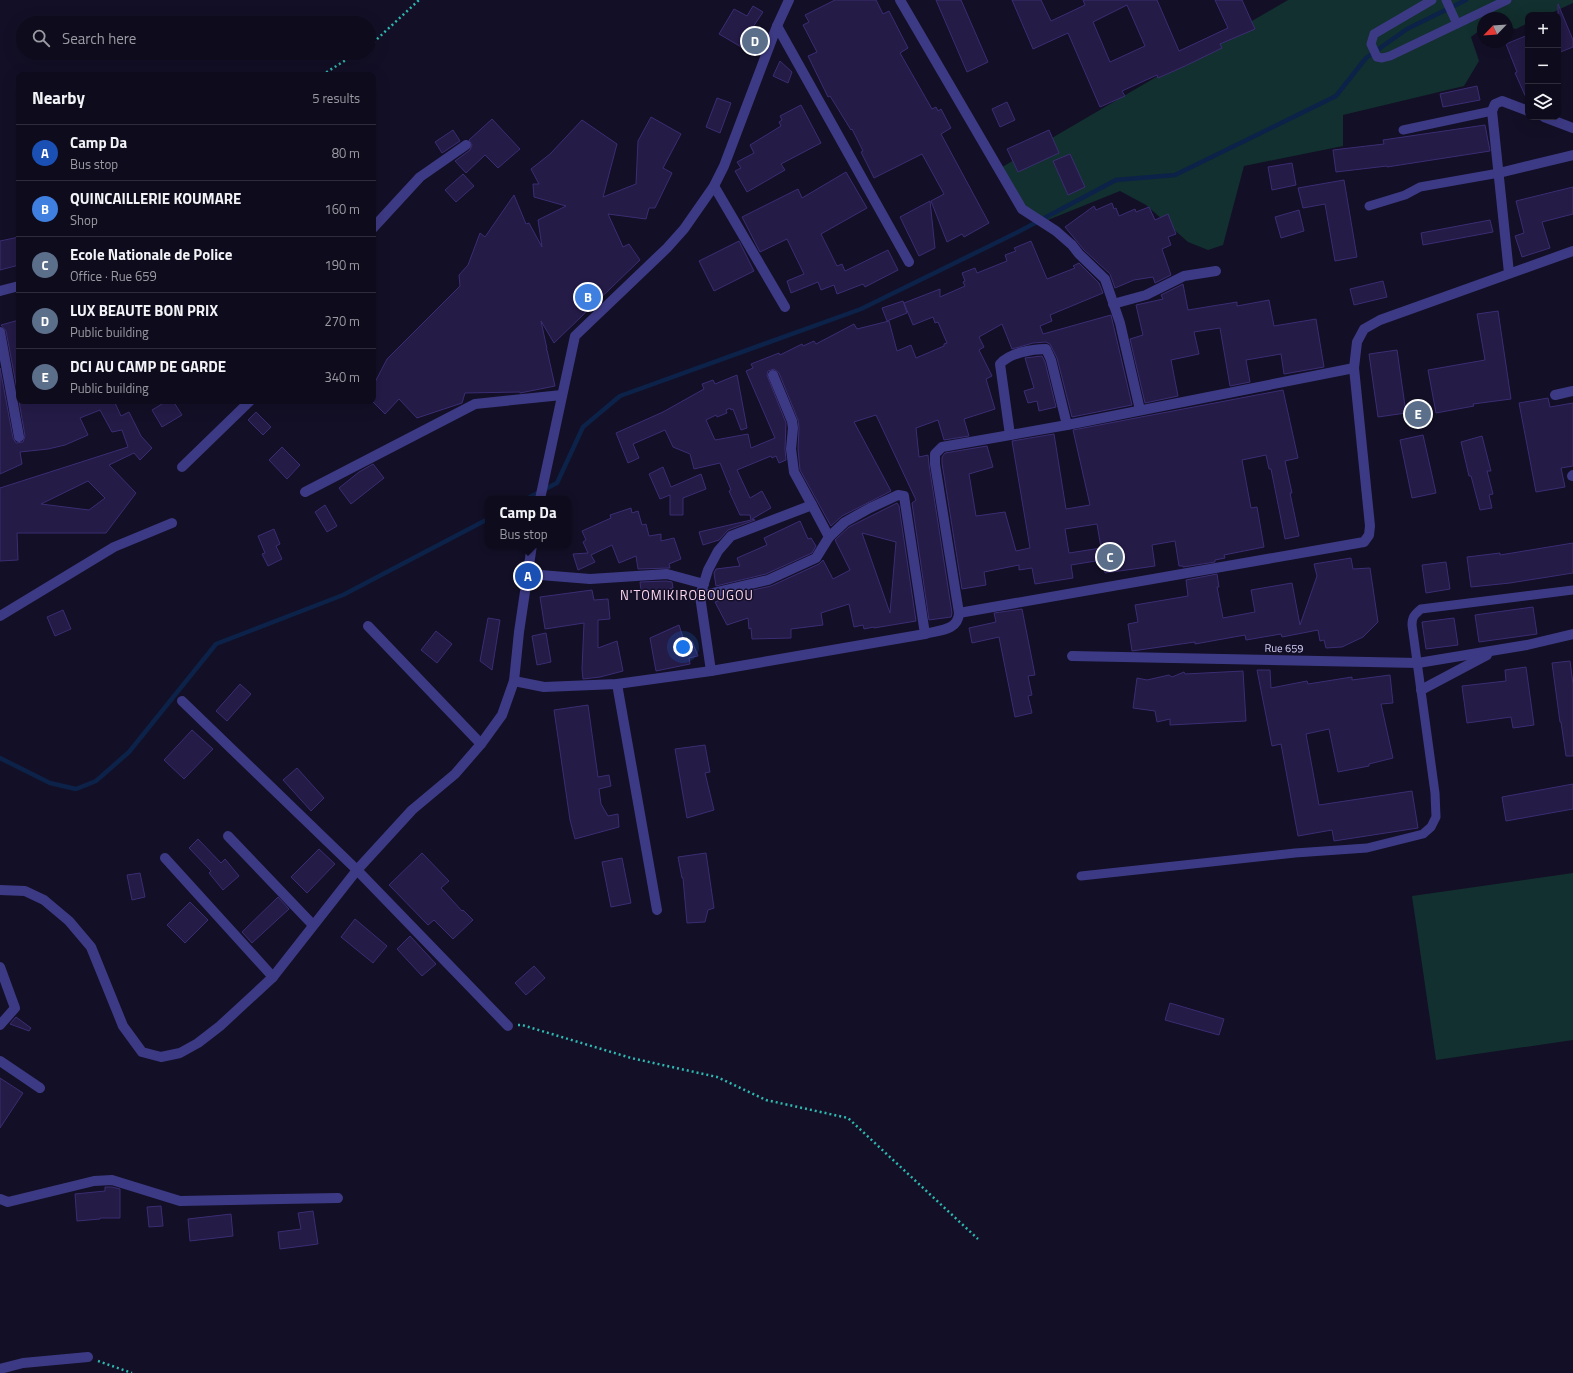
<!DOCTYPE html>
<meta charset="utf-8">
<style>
body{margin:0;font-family:"Titillium Web",sans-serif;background:#171425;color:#f1f3f6}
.controls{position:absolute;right:12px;top:12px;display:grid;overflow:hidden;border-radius:8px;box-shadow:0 4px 16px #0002}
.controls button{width:36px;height:36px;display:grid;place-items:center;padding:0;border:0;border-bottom:1px solid #2e2b3b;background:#0e0b1c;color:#f1f3f6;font:20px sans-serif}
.compass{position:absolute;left:1477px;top:12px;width:36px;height:36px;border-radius:50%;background:#0e0b1c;box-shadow:0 4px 16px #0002;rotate:245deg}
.you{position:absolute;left:683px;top:647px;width:14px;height:14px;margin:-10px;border:3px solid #fff;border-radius:50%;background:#1a73e8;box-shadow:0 0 0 6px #1a73e833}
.badge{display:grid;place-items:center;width:26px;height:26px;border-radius:50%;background:#7c3aed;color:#fff;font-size:13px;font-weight:700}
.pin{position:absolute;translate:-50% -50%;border:2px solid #fff;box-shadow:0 1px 4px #0006}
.popup{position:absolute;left:485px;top:496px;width:86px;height:52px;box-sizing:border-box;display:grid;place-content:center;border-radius:8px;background:#0e0b1c;filter:drop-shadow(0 1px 3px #0005);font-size:13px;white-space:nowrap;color:#9b9ba3}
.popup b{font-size:15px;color:#f1f3f6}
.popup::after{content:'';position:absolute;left:50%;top:100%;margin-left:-8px;border:8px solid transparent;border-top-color:#0e0b1c}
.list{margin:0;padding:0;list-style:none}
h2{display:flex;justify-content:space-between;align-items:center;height:52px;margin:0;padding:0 16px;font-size:17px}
h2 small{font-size:13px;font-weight:400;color:#9b9ba3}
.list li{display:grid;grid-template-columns:26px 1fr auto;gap:12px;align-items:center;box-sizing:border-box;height:56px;padding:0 16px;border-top:1px solid #2e2b3b}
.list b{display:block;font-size:15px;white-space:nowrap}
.list p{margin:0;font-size:13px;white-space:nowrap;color:#9b9ba3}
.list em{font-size:13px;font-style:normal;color:#9b9ba3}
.icon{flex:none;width:22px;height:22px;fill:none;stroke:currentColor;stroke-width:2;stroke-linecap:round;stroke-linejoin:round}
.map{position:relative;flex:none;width:1573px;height:1373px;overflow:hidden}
.search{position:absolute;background:#0e0b1c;box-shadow:0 4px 16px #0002;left:16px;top:16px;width:360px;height:44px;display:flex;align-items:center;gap:10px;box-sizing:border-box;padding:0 14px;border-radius:22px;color:#9b9ba3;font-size:15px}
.panel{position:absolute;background:#0e0b1c;box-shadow:0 4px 16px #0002;left:16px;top:72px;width:360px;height:332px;border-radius:8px}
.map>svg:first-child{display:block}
.green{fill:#12302f}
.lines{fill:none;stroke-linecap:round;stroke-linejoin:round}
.stream{stroke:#0c2248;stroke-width:4.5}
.building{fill:#241b47;stroke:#3b2d73;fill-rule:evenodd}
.path{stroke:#2fb8b0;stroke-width:2.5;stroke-dasharray:2 3;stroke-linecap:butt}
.service{stroke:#3d3a85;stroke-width:9}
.minor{stroke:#3d3a85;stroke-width:10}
.tertiary{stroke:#3d3a85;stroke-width:10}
.labels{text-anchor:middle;stroke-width:3;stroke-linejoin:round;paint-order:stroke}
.street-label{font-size:11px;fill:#d9d4ff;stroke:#130f26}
.quarter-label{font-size:13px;letter-spacing:1px;fill:#ffd6f0;stroke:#130f26}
</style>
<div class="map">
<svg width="1573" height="1373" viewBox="0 0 1573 1373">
<rect width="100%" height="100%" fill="#130f26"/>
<g class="green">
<polygon points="1288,0 1573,0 1573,3 1547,15 1528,15 1528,23 1516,29 1507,27 1507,18 1483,18 1483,28 1471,37 1479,61 1464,86 1343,115 1343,146 1244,166 1223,245 1208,250 1188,242 1146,205 1120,191 1048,220 1021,210 997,170"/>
<polygon points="1573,873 1573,1040 1436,1060 1412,896"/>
</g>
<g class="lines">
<g class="stream">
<polyline points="526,499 557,483 583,427 620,396 861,309 1016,233 1116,180 1175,175 1336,96 1366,58 1407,29 1466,0"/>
<polyline points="0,758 50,783 76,789 96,781 129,752 216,644 343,595 488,519"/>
</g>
</g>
<g class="building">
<polygon points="835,0 876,0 883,14 889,11 908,48 900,53 932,109 936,107 938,111 941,109 951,128 941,134 989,223 964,237 962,234 947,242 931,201 944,194 922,154 874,178 861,152 863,151 852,129 851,130 830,96 828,97 808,56 817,52 803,25 809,22 805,15"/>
<polygon points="936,0 961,0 988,62 967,72"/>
<path d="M1012 0H1041L1051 21 1085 5 1083 0H1157L1179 51 1228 28 1215 0H1242L1255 29 1220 44 1222 48 1185 66 1158 78 1157 75 1122 91 1125 96 1100 107 1068 33 1033 49ZM1127 5 1145 46 1110 62 1093 22Z"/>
<polygon points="1558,4 1573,40 1573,47 1558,53"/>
<polygon points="753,6 763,12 749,33 756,37 748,51 719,34 734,9 747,16"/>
<polygon points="1528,35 1528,102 1515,73 1517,72 1506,44"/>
<polygon points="780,61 792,72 788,83 773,76"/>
<polygon points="1477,86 1480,100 1443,107 1440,94"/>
<polygon points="717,98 731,103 720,133 706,127"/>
<polygon points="1007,102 1015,120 1000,127 992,109"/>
<polygon points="801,105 821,143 781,164 785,170 747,192 735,171 741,168 737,162 754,153 750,145 781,126 779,122 782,120 780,116"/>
<polygon points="651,117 681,134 663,168 672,173 655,208 649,208 646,219 608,214 623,247 629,244 640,260 554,343 541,321 547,349 546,350 547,350 555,386 520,393 520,392 465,393 462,403 417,418 399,399 385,414 373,402 373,386 387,359 460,286 459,275 468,265 480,233 485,237 514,195 526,224 529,223 542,247 538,220 566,206 534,197 533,184 539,184 531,169 550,154 582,120 617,144 603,197 636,184 638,141"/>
<polygon points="492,119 520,149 498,168 485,155 466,173 455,161 470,150 472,145 469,140"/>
<polygon points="1485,125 1490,151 1387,167 1387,166 1336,172 1333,150 1384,144 1383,140"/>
<polygon points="453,130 460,141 442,153 435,142"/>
<polygon points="1049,130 1059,153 1018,172 1007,149"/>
<polygon points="1070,154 1085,187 1068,195 1053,161"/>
<polygon points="1292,163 1296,185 1272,190 1268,167"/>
<polygon points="846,172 867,208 821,234 837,266 842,264 845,271 888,250 898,270 865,287 863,284 837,294 834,285 821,290 818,282 791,293 787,281 804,274 787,239 760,252 742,217 798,189 802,198"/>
<polygon points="463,174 474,186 456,202 445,190"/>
<polygon points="1344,180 1357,257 1335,261 1325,204 1303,208 1298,188"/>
<polygon points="1573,187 1573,214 1542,222 1550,248 1522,257 1515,236 1524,233 1516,201"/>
<polygon points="930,201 935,248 919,256 900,217"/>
<polygon points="1112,203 1114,209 1116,208 1119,216 1135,209 1136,212 1149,207 1155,220 1168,214 1176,234 1168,237 1171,245 1162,249 1171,275 1155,283 1153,277 1134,280 1115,288 1110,274 1084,250 1065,227 1094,206 1096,210"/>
<polygon points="1299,210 1304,231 1281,238 1275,217"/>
<polygon points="1490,220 1493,232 1423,245 1421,233"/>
<polygon points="19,237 19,265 0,270 0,241"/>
<polygon points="739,241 754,271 714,291 699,261"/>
<polygon points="1031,241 1047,279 1075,268 1073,266 1079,263 1099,283 1103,293 1050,315 1052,321 1040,326 1043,334 1111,315 1132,405 1072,417 1057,358 1050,344 1046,342 1033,343 1012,349 1002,324 979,337 984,347 979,350 992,376 986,379 995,409 964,419 969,436 944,440 938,420 916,428 919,457 928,455 929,465 952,613 951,617 929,620 912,503 916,500 876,415 854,422 891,491 842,516 831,526 800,470 798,449 799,428 798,420 779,373 774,369 768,371 767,375 786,423 785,449 786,460 779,463 776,456 772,458 771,456 737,470 750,498 762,491 771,508 752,519 755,520 728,530 719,540 703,545 699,532 751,520 750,515 740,515 729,491 731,490 720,463 694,469 690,454 673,447 665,430 633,444 639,458 628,463 616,433 663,412 704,389 702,384 713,380 715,384 737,375 747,428 741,430 733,409 731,410 730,408 726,410 727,413 717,417 716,415 706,420 715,440 748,434 751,448 775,438 746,371 753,368 751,364 779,353 780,355 802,344 803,346 814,341 816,344 854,324 857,329 889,321 897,351 911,345 916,358 944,346 944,344 947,343 938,322 935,323 933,317 913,325 904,303 940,289 940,297 965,286 963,282 965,281 962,273 975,268 977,273 1007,261 1005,255 1016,251 1014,248"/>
<polygon points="1383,281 1387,297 1354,305 1350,289"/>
<polygon points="1183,284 1188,310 1237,302 1237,306 1269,300 1274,326 1316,319 1324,367 1284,374 1281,354 1246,360 1250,382 1230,386 1220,328 1194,332 1199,354 1171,360 1178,396 1145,403 1130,339 1143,335 1136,305 1163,299 1161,295"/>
<polygon points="903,301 907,313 887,321 882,308"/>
<polygon points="1498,311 1511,399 1473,404 1474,406 1436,413 1428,370 1485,360 1477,314"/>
<polygon points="19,320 19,400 6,331 1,325"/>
<polygon points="1397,350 1406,413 1378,417 1369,354"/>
<polygon points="1042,356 1045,362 1056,407 1039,411 1037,401 1028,403 1024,391 1034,388 1025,358"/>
<path d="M0 368 13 438 16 443 23 442 25 436 19 401H120L115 403 121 416 129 412 141 436 152 448 140 460 134 453 109 465 136 493 106 533H17L18 560 0 561V488L128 447 122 430 112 432 100 410 80 418 88 435 65 445 48 449 20 452 22 464 0 474ZM88 481 105 498 89 510 41 504Z"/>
<path d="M1283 390 1298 458 1285 461 1292 493H1290L1299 536 1285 539 1271 469H1269L1266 455 1242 460 1251 508 1257 507 1264 547 1224 555 1225 558 1215 560V562L1183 567V566H1179L1175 541 1152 545 1155 566 1105 573 1102 560 1071 565 1073 578 1035 584 1032 568 1019 570V565L984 572 986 585 962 589 942 463V457L945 453 987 446 993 467 969 474 976 516 1005 512 1016 551 1030 548 1012 441 1054 434 1066 509 1090 505 1073 430ZM1097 524 1101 548 1069 553 1065 529Z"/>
<polygon points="1548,398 1550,407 1573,403 1573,466 1561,468 1565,487 1536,492 1519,403"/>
<polygon points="167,401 173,401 182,415 162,427 152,410"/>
<polygon points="256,412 271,427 263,435 248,420"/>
<polygon points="1423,435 1436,493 1412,498 1400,440"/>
<polygon points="1482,436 1491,471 1487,471 1493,494 1489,495 1492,508 1480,510 1471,476 1469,476 1461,442"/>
<polygon points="282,447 300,465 287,479 269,460"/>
<polygon points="373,464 384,478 351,504 339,488 359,472"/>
<polygon points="663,467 671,487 701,474 706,489 683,498 683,515 670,515 670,495 660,499 649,474"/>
<path d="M897 503 899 506 916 621 874 628V627L864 629 863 625 854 627 849 604 821 613 823 625 791 629V638L752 639 751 628 749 629 748 618 727 625 715 602 718 601V598L771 586 819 564 823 560 833 579 850 570 835 540 849 527ZM862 533 896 542 890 613Z"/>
<polygon points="325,505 337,526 327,532 315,512"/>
<polygon points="631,508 632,513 638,511 642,525 646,524 649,536 661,534 661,541 674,538 681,559 669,564 670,568 638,569 636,556 619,563 612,545 591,555 595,562 578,570 573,554 588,553 583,542 586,540 582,531 611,518 610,515"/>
<polygon points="800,521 808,539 811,538 816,546 812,553 766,574 716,586 714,573 716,569 740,566 737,558 767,545 764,538"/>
<polygon points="274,529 280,544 276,546 282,559 268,566 262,554 265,553 258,536"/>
<polygon points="1573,543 1573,573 1510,583 1471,587 1467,557 1500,553 1500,555"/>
<polygon points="1351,558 1353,569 1370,568 1378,622 1363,637 1342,647 1326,648 1324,640 1320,641 1318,630 1282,637 1281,634 1246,640 1245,635 1195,644 1195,642 1132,651 1128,624 1138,622 1135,605 1188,596 1186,580 1217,574 1219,587 1217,587 1223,618 1255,612 1251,590 1292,583 1300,625 1317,576 1314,564"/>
<polygon points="1446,562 1450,589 1426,593 1422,565"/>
<polygon points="666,581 672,582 673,588 665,590 669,597 642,599 640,582"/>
<polygon points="592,590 594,600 608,599 610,619 598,620 598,648 617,641 623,671 600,677 583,679 582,669 584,623 545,629 540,597"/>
<polygon points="1533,607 1537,634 1479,642 1475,615"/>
<polygon points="1022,609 1035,675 1028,676 1032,695 1028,696 1032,713 1015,717 999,637 972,643 969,628 996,622 994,613"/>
<polygon points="63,610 71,629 55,636 47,617"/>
<polygon points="488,618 500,620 492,670 480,661"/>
<polygon points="1454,618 1458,645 1426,649 1422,622"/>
<polygon points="679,625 685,644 692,641 698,656 689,658 690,664 656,671 650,638"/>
<polygon points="436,631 452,644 437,663 421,650"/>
<polygon points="546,633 551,662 537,665 532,636"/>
<polygon points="1570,661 1573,684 1573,756 1566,756 1561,722 1560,722 1552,663"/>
<polygon points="1526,667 1534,725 1513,728 1511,717 1467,723 1462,686 1506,681 1505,670"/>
<polygon points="1257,670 1270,670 1271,688 1307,681 1308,684 1352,677 1352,680 1390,675 1393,703 1381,704 1393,758 1369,764 1369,766 1338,772 1329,729 1306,734 1319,805 1412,791 1418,828 1334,841 1332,830 1298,836 1281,744 1272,746"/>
<polygon points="1243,671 1246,721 1170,725 1170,719 1157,722 1155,711 1133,708 1137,678 1147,680 1169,675 1172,677 1184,672 1185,674"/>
<polygon points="240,684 251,694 227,721 216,711"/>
<polygon points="588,705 598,777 609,775 611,786 599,789 601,804 608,816 618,814 619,827 575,839 570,820 554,710"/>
<polygon points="192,730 213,749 184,779 164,760"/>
<polygon points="705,745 710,772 705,773 714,810 687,818 675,749"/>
<polygon points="297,768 324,798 311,811 283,780"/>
<polygon points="1573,784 1573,809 1506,821 1502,797"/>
<polygon points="198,839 221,863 225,859 239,876 223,890 209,873 211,871 189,848"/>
<polygon points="319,849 335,864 307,893 291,877"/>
<polygon points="422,853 449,881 441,888 462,911 463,910 473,920 453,939 434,920 428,925 389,885"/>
<polygon points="706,853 714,908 708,910 705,922 687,923 683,878 682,878 678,857"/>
<polygon points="622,858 631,903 611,907 602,862"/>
<polygon points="140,873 145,897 132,900 127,875"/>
<polygon points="278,897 289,909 252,943 242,932"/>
<polygon points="190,902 208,920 185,943 167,925"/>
<polygon points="355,919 387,946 373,963 341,937"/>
<polygon points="410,936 436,964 422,976 397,949"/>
<polygon points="534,966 545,978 526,995 515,983"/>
<polygon points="1170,1003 1224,1019 1219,1035 1165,1020"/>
<polygon points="16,1017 31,1028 29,1031 10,1024"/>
<polygon points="0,1078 23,1093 0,1128"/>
<polygon points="105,1187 112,1187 120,1189 120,1218 100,1218 100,1219 77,1221 75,1194 105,1191"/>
<polygon points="161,1206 163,1226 149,1227 147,1207"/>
<polygon points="313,1211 318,1244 280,1249 278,1232 301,1229 298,1213"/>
<polygon points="231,1214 233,1236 190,1241 188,1219"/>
</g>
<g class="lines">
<g class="path">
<polyline points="369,45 375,41 419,0"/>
<polyline points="322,75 357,53"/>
<polyline points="518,1025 522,1025 631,1058 717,1077 766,1100 848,1118 978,1239"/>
<polyline points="98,1361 132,1373"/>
</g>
<g class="service">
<polyline points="1432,0 1374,34 1371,44 1377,57 1382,58 1390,56 1507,0"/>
<polyline points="1446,0 1457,24"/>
<polyline points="1403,130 1492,111"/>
<polyline points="1369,206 1405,195 1420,187 1499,173"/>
<path d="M1081 876 1295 853 1367 848 1423 834 1431 827 1436 817 1435 793 1412 625C1412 617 1414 615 1421 609L1573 590"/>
</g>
<g class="minor">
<polyline points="900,0 1022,209 1056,231 1072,245 1079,254 1105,279 1120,323 1140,410"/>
<polyline points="777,26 909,262"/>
<polyline points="1544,117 1573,128"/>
<polyline points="1499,173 1573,155"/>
<polyline points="714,186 785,307"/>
<polyline points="373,228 420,177 466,145"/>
<polyline points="1509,273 1492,111 1495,104 1502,101 1528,111"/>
<polyline points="0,291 19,286"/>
<polyline points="1113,304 1146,295 1184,276 1216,271"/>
<polyline points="0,332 19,437"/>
<polyline points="773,375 792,421 793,428 791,449 794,472 812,505 829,537"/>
<polyline points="1555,395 1573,391"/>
<path d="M1010 435 1000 364C1010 353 1031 349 1046 349L1051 360 1067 425"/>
<polyline points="182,467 250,401"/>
<polyline points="1572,476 1573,475"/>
<polyline points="305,492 475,404 562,395"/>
<polyline points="528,574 590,579 667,574 704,584"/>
<polyline points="700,596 768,580 816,558 829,537 845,522 870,508 898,495 904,496 925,634"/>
<polyline points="959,613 1364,542 1369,535 1370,526 1354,368"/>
<polyline points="0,616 114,547 172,523"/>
<polyline points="368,626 481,744"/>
<polyline points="1072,656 1418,663 1527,645 1573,634"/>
<polyline points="711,671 700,596 708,570 718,551 731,536 812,505"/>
<path d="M514 681 544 687 617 684 711 671 925 634C939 630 958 631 959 613L935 464V454L942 447 1067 425 1354 368 1357 342 1364 329 1380 320 1573 251"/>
<polyline points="617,684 657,910"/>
<polyline points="1421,690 1487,655"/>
<polyline points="182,701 357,870 508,1026"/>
<polyline points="228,836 313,925"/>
<polyline points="165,858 273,977"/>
<polyline points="0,967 15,1008 0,1025"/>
<polyline points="0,1061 40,1088"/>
<polyline points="0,1199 8,1202 94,1181 112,1180 180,1201 338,1198"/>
<polyline points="0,1369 23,1363 88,1357"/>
</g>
<g class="tertiary">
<polyline points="540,499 575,336 667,248 684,229 714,186 724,166 777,26 789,0"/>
<polyline points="0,890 25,891 44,900 69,921 91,947 123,1026 142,1052 161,1057 180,1053 198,1043 220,1026 273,977 357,870 412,810 455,774 481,744 502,715 514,681 519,632 532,545"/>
</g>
</g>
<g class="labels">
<g class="street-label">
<text transform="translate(1284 648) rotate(1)" y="4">Rue 659</text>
</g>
<g class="quarter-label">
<text x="687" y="600">N'TOMIKIROBOUGOU</text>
</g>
</g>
</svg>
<div class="controls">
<button>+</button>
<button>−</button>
<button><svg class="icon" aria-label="layers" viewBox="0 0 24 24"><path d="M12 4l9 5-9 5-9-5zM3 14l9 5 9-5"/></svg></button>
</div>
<svg class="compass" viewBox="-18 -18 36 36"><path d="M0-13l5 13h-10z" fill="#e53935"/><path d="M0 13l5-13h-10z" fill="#9b9ba3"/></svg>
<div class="you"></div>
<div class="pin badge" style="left:528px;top:576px;background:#1a4fb4">A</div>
<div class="popup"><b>Camp Da</b>Bus stop</div>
<div class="pin badge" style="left:588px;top:297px;background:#3f7fe0">B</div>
<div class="pin badge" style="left:1110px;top:557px;background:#5c6f8a">C</div>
<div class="pin badge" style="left:755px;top:41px;background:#5c6f8a">D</div>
<div class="pin badge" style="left:1418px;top:414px;background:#5c6f8a">E</div>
<div class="search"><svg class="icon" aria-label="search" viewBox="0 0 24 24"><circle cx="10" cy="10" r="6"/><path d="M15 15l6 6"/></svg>Search here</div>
<section class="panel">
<h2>Nearby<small>5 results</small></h2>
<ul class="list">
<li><span class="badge" style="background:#1a4fb4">A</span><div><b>Camp Da</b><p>Bus stop</p></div><em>80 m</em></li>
<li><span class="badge" style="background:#3f7fe0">B</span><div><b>QUINCAILLERIE KOUMARE</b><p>Shop</p></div><em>160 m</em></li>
<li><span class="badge" style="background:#5c6f8a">C</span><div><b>Ecole Nationale de Police</b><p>Office · Rue 659</p></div><em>190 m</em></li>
<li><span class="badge" style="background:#5c6f8a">D</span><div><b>LUX BEAUTE BON PRIX</b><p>Public building</p></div><em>270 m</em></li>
<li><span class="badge" style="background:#5c6f8a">E</span><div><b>DCI AU CAMP DE GARDE</b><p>Public building</p></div><em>340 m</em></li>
</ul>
</section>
</div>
